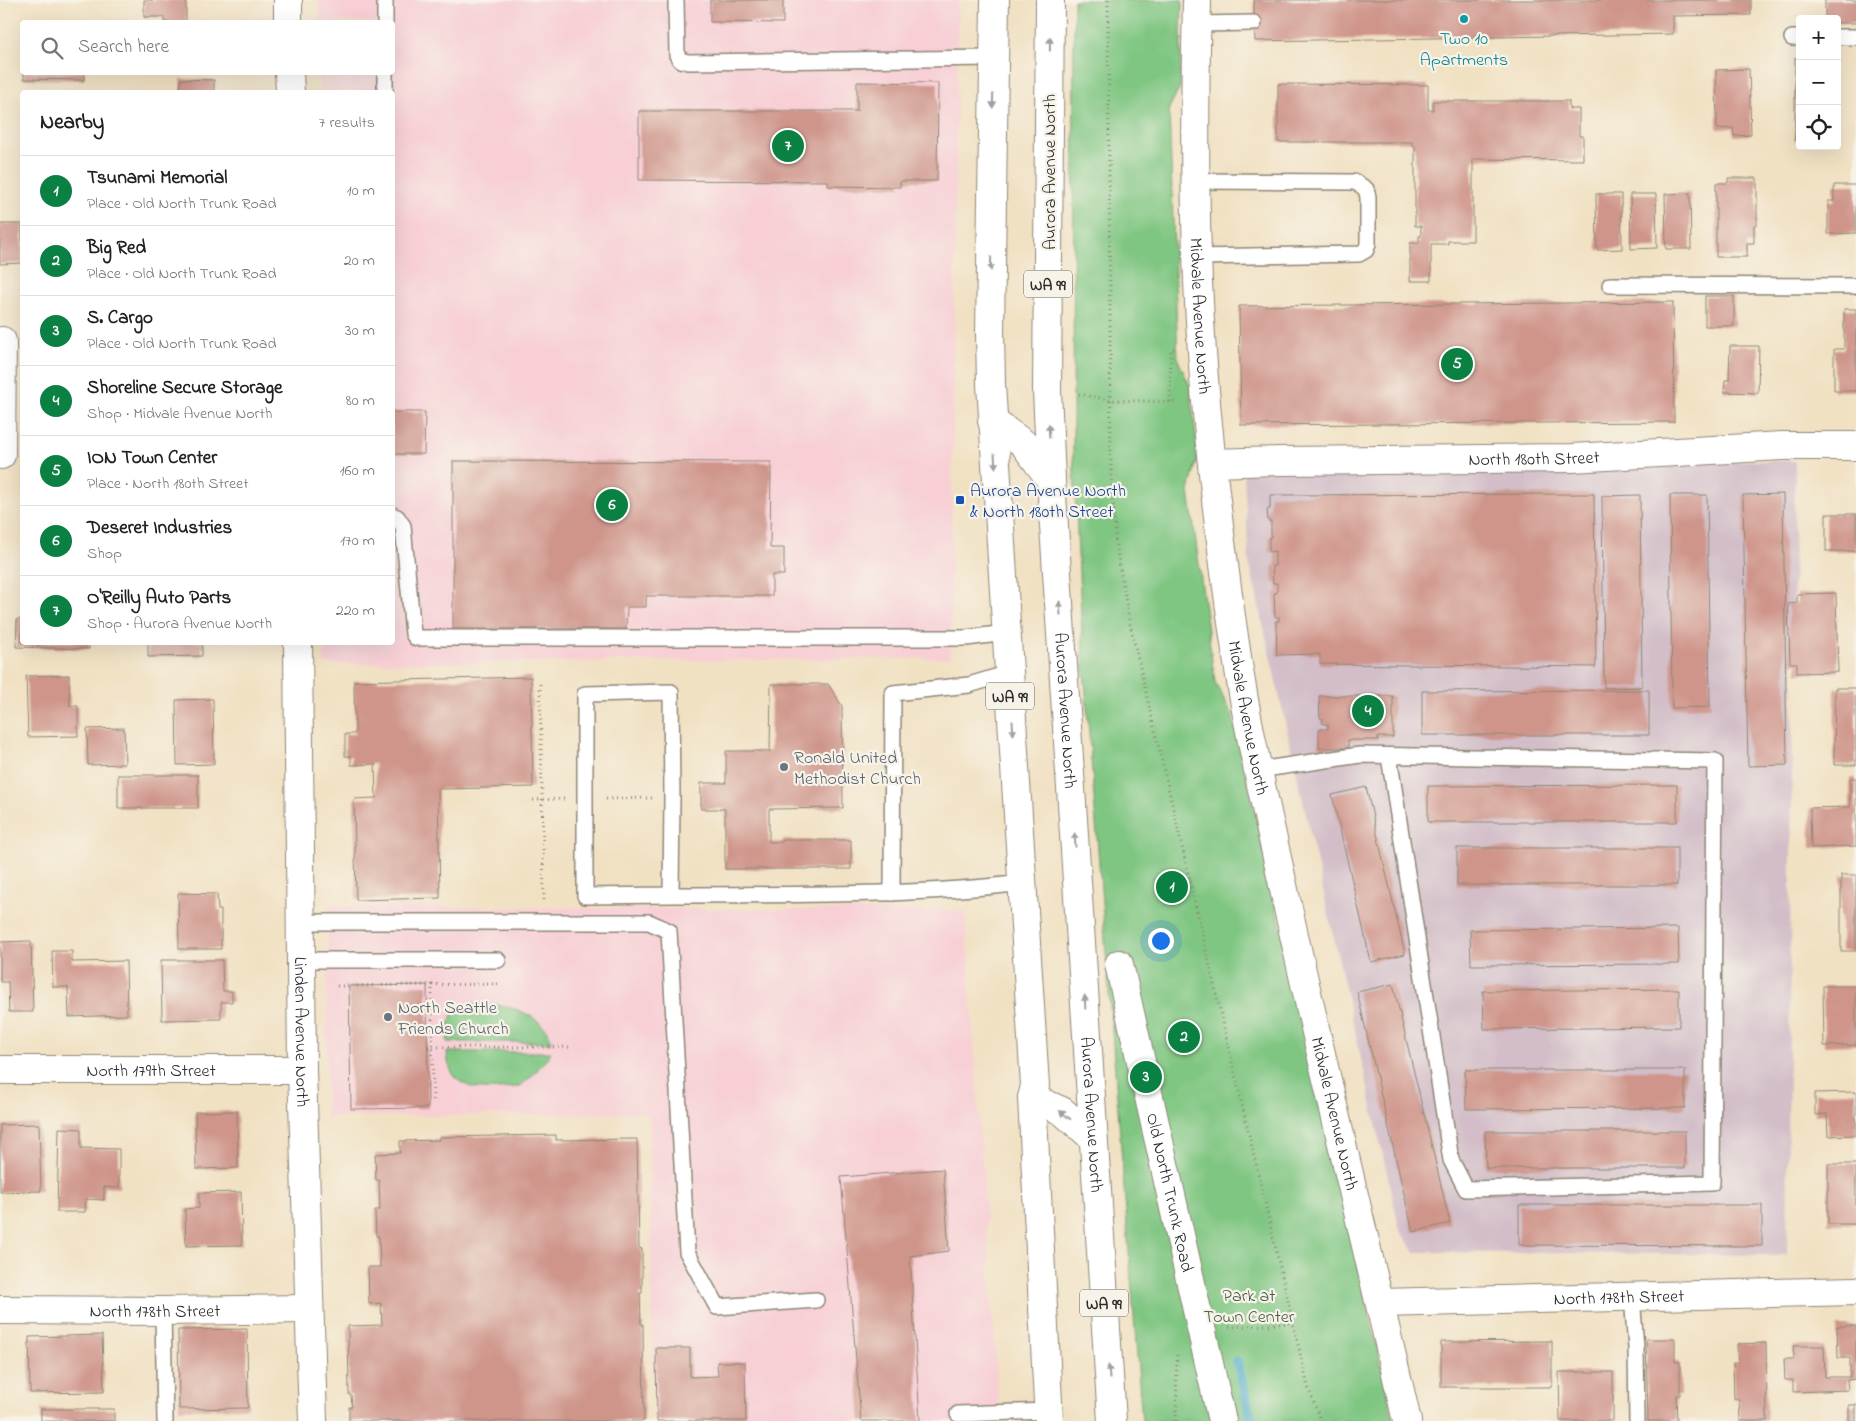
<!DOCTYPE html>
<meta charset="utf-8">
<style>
body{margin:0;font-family:"Indie Flower",sans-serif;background:#f2f2f2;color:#202124}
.controls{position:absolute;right:15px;top:15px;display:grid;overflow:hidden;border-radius:5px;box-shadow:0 5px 20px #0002}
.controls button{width:45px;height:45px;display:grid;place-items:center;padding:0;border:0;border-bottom:1px solid #e0e0e0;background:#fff;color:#202124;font:25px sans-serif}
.you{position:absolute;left:1160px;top:940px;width:18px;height:18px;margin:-12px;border:4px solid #fff;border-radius:50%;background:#1a73e8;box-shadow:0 0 0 8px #1a73e833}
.badge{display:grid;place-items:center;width:32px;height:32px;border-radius:50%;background:#0b8043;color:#fff;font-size:16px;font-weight:700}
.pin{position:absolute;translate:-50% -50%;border:2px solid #fff;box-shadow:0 1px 5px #0006}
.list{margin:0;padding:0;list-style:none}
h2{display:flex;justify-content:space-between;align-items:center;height:65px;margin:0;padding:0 20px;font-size:21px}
h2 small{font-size:16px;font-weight:400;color:#757577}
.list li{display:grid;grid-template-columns:32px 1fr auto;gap:15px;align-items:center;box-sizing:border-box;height:70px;padding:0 20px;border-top:1px solid #e0e0e0}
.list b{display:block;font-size:19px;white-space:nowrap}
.list p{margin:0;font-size:16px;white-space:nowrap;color:#757577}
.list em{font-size:16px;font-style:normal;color:#757577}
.icon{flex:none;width:28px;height:28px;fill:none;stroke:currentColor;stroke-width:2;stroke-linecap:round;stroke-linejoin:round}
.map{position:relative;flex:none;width:1856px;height:1421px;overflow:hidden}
.search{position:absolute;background:#fff;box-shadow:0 5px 20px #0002;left:20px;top:20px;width:375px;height:55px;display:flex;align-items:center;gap:12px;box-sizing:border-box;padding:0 18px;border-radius:5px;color:#757577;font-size:19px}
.panel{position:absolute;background:#fff;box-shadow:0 5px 20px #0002;left:20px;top:90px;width:375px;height:555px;border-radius:5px}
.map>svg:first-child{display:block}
.built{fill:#f7cfd5}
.industrial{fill:#d2bdc8}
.green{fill:#7fc682;stroke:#557856}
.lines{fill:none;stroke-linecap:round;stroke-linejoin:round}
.stream{stroke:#4baaca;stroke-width:9}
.building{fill:#cf958b}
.lane-casing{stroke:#8e8677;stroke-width:18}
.street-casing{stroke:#8e8677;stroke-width:30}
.secondary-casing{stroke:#8e8677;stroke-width:30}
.primary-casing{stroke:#8e8677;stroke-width:30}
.highway-casing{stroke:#8e8677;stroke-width:30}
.path{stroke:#8e8677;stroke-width:3;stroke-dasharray:1 4;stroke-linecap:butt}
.lane{stroke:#fff;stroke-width:15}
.street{stroke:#fff;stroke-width:28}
.secondary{stroke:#fff;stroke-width:28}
.primary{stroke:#fff;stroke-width:28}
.highway{stroke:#fff;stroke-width:28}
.oneway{fill:#a0a0a0}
.culture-dot{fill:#0f9aa8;stroke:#f7f3e8;stroke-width:2}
.transit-dot{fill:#1a4fb4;stroke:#f7f3e8;stroke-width:2}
.worship-dot{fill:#6b7280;stroke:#f7f3e8;stroke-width:2}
.labels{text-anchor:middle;stroke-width:4.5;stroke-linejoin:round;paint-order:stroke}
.shield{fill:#f7f3e8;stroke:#686764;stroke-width:1}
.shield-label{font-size:16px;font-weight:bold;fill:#2b2b2b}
.culture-label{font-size:18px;fill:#0d838f;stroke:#f7f3e8}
.street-label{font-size:18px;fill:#2b2b2b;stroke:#f7f3e8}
.transit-label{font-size:18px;fill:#164399;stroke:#f7f3e8;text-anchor:start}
.worship-label{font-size:18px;fill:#5b616d;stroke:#f7f3e8;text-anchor:start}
.park-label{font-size:18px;fill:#445a45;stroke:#f7f3e8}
</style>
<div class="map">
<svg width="1856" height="1421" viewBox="0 0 1856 1421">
<rect width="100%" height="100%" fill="#f7f3e8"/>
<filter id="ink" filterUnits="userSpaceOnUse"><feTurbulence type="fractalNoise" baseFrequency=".02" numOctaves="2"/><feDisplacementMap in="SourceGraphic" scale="10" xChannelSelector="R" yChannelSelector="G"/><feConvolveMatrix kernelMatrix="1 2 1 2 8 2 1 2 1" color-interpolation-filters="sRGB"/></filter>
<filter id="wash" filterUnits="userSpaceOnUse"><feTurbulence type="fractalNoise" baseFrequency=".0096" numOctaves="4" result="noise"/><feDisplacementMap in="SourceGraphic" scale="20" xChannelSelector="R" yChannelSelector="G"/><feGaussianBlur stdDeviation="1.12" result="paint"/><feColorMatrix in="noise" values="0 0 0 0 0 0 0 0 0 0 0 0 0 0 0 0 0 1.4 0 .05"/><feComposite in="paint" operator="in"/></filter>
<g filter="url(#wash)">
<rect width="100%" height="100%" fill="#f1e1c3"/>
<g class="built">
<polygon points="319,0 958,0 950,658 324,664 324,643 392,642 392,92 320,92 319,73 392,72 392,22 319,22"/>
<polygon points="328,906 965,911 1000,1421 654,1421 649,1113 326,1117"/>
</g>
<polygon class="industrial" points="1243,460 1795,461 1787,1255 1415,1252 1400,1231 1249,562"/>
<g class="green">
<polygon points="1074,0 1182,0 1180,87 1169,108 1178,360 1190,386 1198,456 1189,491 1215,682 1232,714 1394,1421 1142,1421 1083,655 1073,452"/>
<path d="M480 1004C507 1004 543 1013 552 1042H447L449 1023 452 1014 470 1005Z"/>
<path d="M447 1052H551C548 1059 526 1084 519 1086 513 1088 505 1088 499 1089 471 1091 448 1084 447 1052Z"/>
</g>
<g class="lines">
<polyline class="stream" points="1237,1361 1252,1421"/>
</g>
<g id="blocks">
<g class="building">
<polygon points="144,0 186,0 186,22 164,22 164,17 144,17"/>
<polygon points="710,0 783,0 783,23 710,22"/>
<polygon points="1254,0 1751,0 1751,15 1673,16 1673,34 1255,41"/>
<polygon points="1825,0 1856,0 1856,23 1837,23 1837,19 1825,19"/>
<rect x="1795" y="58" width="5" height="82"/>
<polygon points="1749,69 1751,135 1734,136 1733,128 1717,129 1716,70"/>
<polygon points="24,72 85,72 84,80 24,79"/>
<polygon points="181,79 214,80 214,92 180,92"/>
<polygon points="857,82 938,83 937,181 900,181 900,187 828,186 828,181 639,180 639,111 857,111"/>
<polygon points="1278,84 1428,85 1428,110 1433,110 1433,101 1569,101 1569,109 1579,109 1579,136 1583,136 1583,160 1473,159 1473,241 1448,241 1448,244 1431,244 1431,281 1410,281 1410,243 1419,243 1419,236 1421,236 1421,226 1415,226 1415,146 1412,146 1412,142 1278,142"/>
<polygon points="1728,178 1757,178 1757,225 1754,225 1754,243 1747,243 1747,257 1716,257 1716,183 1728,183"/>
<polygon points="1834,185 1856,185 1856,233 1828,234 1828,201 1834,201"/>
<polygon points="1690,193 1691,249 1666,249 1665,194"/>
<polygon points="1596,194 1621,194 1622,249 1597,250"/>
<polygon points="1630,194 1656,194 1657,248 1631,249"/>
<polygon points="0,224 22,224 22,263 0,264"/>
<rect x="1705" y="296" width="29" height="30"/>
<polygon points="1673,302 1674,422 1241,425 1239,306"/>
<polygon points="1844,309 1856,309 1856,391 1834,391 1834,349 1844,349"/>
<polygon points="1730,346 1759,346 1758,393 1724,392 1725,380 1729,380"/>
<polygon points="392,412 425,412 424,454 392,454"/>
<polygon points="453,461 771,462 770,548 784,548 784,575 772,575 772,596 646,596 646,607 627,607 626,629 453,629"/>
<polygon points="1594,494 1596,667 1320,664 1320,654 1277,655 1276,621 1279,621 1279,617 1275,617 1274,593 1277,593 1277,583 1273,583 1272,566 1275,566 1275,551 1269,552 1269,537 1271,537 1271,521 1268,521 1267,509 1270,509 1270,495"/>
<polygon points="1783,494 1787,765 1748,766 1743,495"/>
<polygon points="1640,495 1642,687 1604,688 1602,496"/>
<polygon points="1670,495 1707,495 1710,707 1672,708"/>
<rect x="1826" y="514" width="30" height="37"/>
<polygon points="1836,593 1838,672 1797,673 1797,663 1790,663 1788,604 1797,603 1797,594"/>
<polygon points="17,619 22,619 22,642 89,642 89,649 16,647"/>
<polygon points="148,642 202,642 202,656 148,657"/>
<polygon points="69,675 70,706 78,706 78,736 28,737 26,676"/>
<polygon points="531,677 533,787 438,789 440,898 356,900 354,799 376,798 375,764 351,765 351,756 345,756 345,734 355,734 354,681"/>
<polygon points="771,684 828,684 842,706 843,808 769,809 769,842 782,842 783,840 851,840 851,869 725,869 725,809 701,809 701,783 726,783 726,751 770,751"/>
<polygon points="1835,688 1856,688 1856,765 1834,765"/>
<polygon points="1649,690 1649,735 1422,735 1422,691"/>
<polygon points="1319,696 1393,696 1393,737 1378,737 1378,740 1348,740 1348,748 1319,748 1319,729 1328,729 1328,724 1323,724 1322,718 1320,718"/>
<polygon points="213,699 214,764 177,765 176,700"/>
<polygon points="124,728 125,764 88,765 87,729"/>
<rect x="118" y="775" width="80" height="33"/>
<polygon points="1850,778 1856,778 1856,846 1811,848 1810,808 1850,807"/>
<polygon points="1677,785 1677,822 1428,822 1428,786"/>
<polygon points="1366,787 1405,954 1371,962 1332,795"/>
<rect x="1457" y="848" width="220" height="37"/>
<rect x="1841" y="875" width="15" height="76"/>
<polygon points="178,893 217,894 218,910 221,910 221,949 179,949"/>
<polygon points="1678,928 1679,964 1471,965 1470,930"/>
<polygon points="31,941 33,1012 9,1012 8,982 0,982 0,942"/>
<polygon points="52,951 72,951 72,962 126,961 127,1015 69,1017 68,987 53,987"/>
<polygon points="161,960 222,960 223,991 232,991 232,1002 221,1002 221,1019 162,1020"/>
<polygon points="1393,984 1450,1223 1413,1232 1357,992"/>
<polygon points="427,985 428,1108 351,1109 349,986"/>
<polygon points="1823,986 1856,986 1856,1045 1824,1046"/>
<polygon points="1679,989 1679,1027 1484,1029 1483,991"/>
<polygon points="1465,1070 1685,1070 1685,1108 1466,1109"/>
<polygon points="1856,1092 1856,1135 1828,1136 1827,1114 1815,1115 1815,1093"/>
<polygon points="237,1111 238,1168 196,1169 195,1112"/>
<polygon points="39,1124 41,1191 0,1192 0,1125"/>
<polygon points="59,1128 81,1129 81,1148 119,1149 119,1188 104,1187 104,1200 86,1199 85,1212 57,1212"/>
<polygon points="1485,1131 1685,1131 1685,1168 1486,1168"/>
<polygon points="556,1135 556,1140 637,1139 639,1248 642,1249 642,1293 640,1293 641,1324 643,1324 644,1421 349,1421 349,1407 352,1407 351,1395 349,1395 348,1326 382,1325 381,1303 369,1304 368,1267 380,1267 379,1236 376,1236 375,1210 380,1210 379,1180 376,1180 375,1154 400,1153 400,1141 439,1140 439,1137"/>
<rect x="1828" y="1164" width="28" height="60"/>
<polygon points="943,1169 949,1251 910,1256 920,1421 861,1421 841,1177"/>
<polygon points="241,1192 242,1245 186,1246 185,1209 199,1208 199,1193"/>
<polygon points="1519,1205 1762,1205 1762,1246 1519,1245"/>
<polygon points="1837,1326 1856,1326 1856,1379 1847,1380 1848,1390 1793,1392 1793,1380 1785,1380 1784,1359 1794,1359 1793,1346 1824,1346 1825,1377 1850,1377 1850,1358 1838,1358"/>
<polygon points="247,1329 248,1408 179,1409 178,1330"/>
<polygon points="102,1335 104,1392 30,1393 29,1337"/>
<polygon points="1646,1339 1675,1339 1675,1362 1680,1362 1680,1395 1676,1395 1677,1421 1648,1421"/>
<polygon points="1552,1341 1552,1387 1441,1387 1441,1342"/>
<polygon points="1766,1343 1767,1421 1740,1421 1739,1399 1734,1399 1733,1363 1738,1363 1737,1344"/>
<polygon points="656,1348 690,1348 690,1377 718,1376 717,1362 745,1362 746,1421 657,1421"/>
<polygon points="1559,1372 1613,1372 1613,1421 1560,1421"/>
<rect x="1849" y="1405" width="7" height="16"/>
<rect x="41" y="1409" width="73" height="12"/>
</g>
</g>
</g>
<g filter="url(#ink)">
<use href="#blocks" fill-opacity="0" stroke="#8e8677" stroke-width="1"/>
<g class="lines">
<g class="lane-casing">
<g id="lane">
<polyline points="676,0 677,55 680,60 688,62 994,58"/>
<polyline points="385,22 385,0"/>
<polyline points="1197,24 1254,23"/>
<polyline points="1837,37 1856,37"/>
<polyline points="1792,38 1800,38"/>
<polyline points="385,92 385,72"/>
<polyline points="1195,181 1355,182 1366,189 1368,197 1368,244 1366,250 1359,254 1197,257"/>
<polyline points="1610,285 1856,286"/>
<polyline points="392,515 397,517 403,526 413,634 416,638 966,638 1006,633"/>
<polyline points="1258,770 1360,755 1715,761 1712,1183 1466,1189 1451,1160 1389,756"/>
<polyline points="892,893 893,693 969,685 1009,673"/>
<path d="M671 895 585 896V694L671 692 672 798 671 895C788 894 906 897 1023 883"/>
<polyline points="301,922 649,922 669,931 687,1252 717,1307 816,1300"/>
<polyline points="301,960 498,960"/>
<polyline points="1632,1296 1636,1348 1637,1421"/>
<polyline points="163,1311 165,1421"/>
<polyline points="958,1414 1048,1411"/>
</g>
</g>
<g class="street-casing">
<g id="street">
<polyline points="288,0 288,22"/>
<polyline points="289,72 290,92"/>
<polyline points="1,455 2,341"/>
<path id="s1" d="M1212 463 1281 461 1572 458 1782 446H1856"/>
<path id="s2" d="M298 642 302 1070 313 1421"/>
<path id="s3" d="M1119 964 1222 1421"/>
<path id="s4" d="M0 1070H302"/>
<path id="s5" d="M1380 1303 1856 1291"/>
<path id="s6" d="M0 1310 163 1311 309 1309"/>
</g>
</g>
<g class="secondary-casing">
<g id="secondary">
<path id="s7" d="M1197 0C1195 84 1194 169 1197 254 1201 389 1217 524 1237 657 1249 738 1269 819 1286 899 1324 1073 1367 1247 1407 1421"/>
</g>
</g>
<g class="primary-casing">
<g id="primary">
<polyline points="992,421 1023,443 1051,480"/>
<polyline points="1032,1098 1062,1111 1093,1138"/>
</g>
</g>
<g class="highway-casing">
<g id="highway">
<polyline points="995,0 990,332 991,384 1035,1086 1032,1098 1049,1421"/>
<path id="s8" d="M1050 0 1047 390 1051 480 1112 1421"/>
</g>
</g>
<g class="path">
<polyline points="1108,0 1111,471 1116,546 1130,624 1308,1387 1321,1421"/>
<polyline points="1079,394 1110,400 1178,402"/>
<polyline points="1170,402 1171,349 1175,349"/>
<polyline points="540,684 544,901"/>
<polyline points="606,799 652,798"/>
<polyline points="533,800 564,799"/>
<polyline points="432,984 433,1101"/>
<polyline points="337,986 498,984"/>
<polyline points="428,1047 570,1047"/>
<polyline points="1229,1327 1293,1323"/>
<polyline points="1176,1421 1177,1352"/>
</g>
<use href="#lane" class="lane"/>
<use href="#street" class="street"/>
<use href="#secondary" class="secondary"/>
<use href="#primary" class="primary"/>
<use href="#highway" class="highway"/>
</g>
<defs><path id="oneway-solid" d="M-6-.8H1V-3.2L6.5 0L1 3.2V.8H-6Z" transform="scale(1.25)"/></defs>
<g class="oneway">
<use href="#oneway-solid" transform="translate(1050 44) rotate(-89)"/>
<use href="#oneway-solid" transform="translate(993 101) rotate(91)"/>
<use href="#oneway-solid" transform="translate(991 264) rotate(91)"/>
<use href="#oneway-solid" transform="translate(1049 431) rotate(-93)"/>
<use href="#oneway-solid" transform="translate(995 461) rotate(86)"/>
<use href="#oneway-solid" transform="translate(1060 608) rotate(-94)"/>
<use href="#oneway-solid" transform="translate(1013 728) rotate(86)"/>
<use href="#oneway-solid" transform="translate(1075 840) rotate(-94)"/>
<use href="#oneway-solid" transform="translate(1085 1002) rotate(-93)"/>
<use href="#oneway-solid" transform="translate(1065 1115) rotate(-143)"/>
<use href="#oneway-solid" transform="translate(1109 1372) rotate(-94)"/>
</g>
</g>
<circle class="culture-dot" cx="1464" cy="19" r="5"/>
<rect class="transit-dot" x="955" y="495" width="10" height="10" rx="2.5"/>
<g class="worship-dot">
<circle cx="784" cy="767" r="5"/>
<circle cx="388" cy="1017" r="5"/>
</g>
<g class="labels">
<g class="shield">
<rect x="1024" y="270.5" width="48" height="27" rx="4"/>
<rect x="986" y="682.5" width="48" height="27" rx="4"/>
<rect x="1080" y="1289.5" width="48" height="27" rx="4"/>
</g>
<g class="shield-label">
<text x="1048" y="290">WA 99</text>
<text x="1010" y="702">WA 99</text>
<text x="1104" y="1309">WA 99</text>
</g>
<g class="culture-label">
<text x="1464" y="44">Two 10<tspan x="1464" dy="21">Apartments</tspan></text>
</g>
<g class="street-label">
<text transform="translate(1049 172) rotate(-90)" y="6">Aurora Avenue North</text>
<text dy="6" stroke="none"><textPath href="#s7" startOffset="316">Midvale Avenue North</textPath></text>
<text dy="6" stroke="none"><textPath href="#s1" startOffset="322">North 180th Street</textPath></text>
<text dy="6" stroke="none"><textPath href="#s8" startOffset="711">Aurora Avenue North</textPath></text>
<text dy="6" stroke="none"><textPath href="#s7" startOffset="721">Midvale Avenue North</textPath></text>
<text dy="6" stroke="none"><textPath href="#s2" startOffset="390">Linden Avenue North</textPath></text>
<text dy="6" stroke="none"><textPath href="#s4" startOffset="151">North 179th Street</textPath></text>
<text dy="6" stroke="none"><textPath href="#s7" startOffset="1126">Midvale Avenue North</textPath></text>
<text dy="6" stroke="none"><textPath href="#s8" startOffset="1116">Aurora Avenue North</textPath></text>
<text dy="6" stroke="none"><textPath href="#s3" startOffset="234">Old North Trunk Road</textPath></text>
<text dy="6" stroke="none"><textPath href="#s5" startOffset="239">North 178th Street</textPath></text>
<text dy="6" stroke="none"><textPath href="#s6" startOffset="155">North 178th Street</textPath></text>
</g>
<g class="transit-label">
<text x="970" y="496">Aurora Avenue North<tspan x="970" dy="21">&amp; North 180th Street</tspan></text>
</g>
<g class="worship-label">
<text x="794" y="763">Ronald United<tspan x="794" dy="21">Methodist Church</tspan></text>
<text x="398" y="1013">North Seattle<tspan x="398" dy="21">Friends Church</tspan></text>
</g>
<g class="park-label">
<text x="1249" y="1301">Park at<tspan x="1249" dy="21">Town Center</tspan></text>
</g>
</g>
</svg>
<div class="controls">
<button>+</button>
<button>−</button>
<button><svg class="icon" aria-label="locate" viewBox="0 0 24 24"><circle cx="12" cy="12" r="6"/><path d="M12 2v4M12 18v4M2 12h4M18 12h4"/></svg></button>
</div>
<div class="you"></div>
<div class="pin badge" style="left:1172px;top:887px">1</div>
<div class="pin badge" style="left:1184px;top:1037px">2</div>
<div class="pin badge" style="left:1146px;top:1077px">3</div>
<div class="pin badge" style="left:1368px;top:711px">4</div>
<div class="pin badge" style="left:1457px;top:364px">5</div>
<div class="pin badge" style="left:612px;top:505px">6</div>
<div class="pin badge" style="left:788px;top:146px">7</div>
<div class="search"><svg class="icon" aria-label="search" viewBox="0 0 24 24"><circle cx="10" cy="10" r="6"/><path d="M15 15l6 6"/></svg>Search here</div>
<section class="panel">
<h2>Nearby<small>7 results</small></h2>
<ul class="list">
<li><span class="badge">1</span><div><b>Tsunami Memorial</b><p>Place · Old North Trunk Road</p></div><em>10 m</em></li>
<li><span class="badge">2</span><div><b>Big Red</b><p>Place · Old North Trunk Road</p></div><em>20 m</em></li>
<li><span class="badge">3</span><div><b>S. Cargo</b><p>Place · Old North Trunk Road</p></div><em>30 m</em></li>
<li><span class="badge">4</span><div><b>Shoreline Secure Storage</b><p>Shop · Midvale Avenue North</p></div><em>80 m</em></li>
<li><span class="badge">5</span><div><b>ION Town Center</b><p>Place · North 180th Street</p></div><em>160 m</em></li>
<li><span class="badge">6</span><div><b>Deseret Industries</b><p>Shop</p></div><em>170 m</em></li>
<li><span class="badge">7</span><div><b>O'Reilly Auto Parts</b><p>Shop · Aurora Avenue North</p></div><em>220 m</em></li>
</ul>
</section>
</div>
